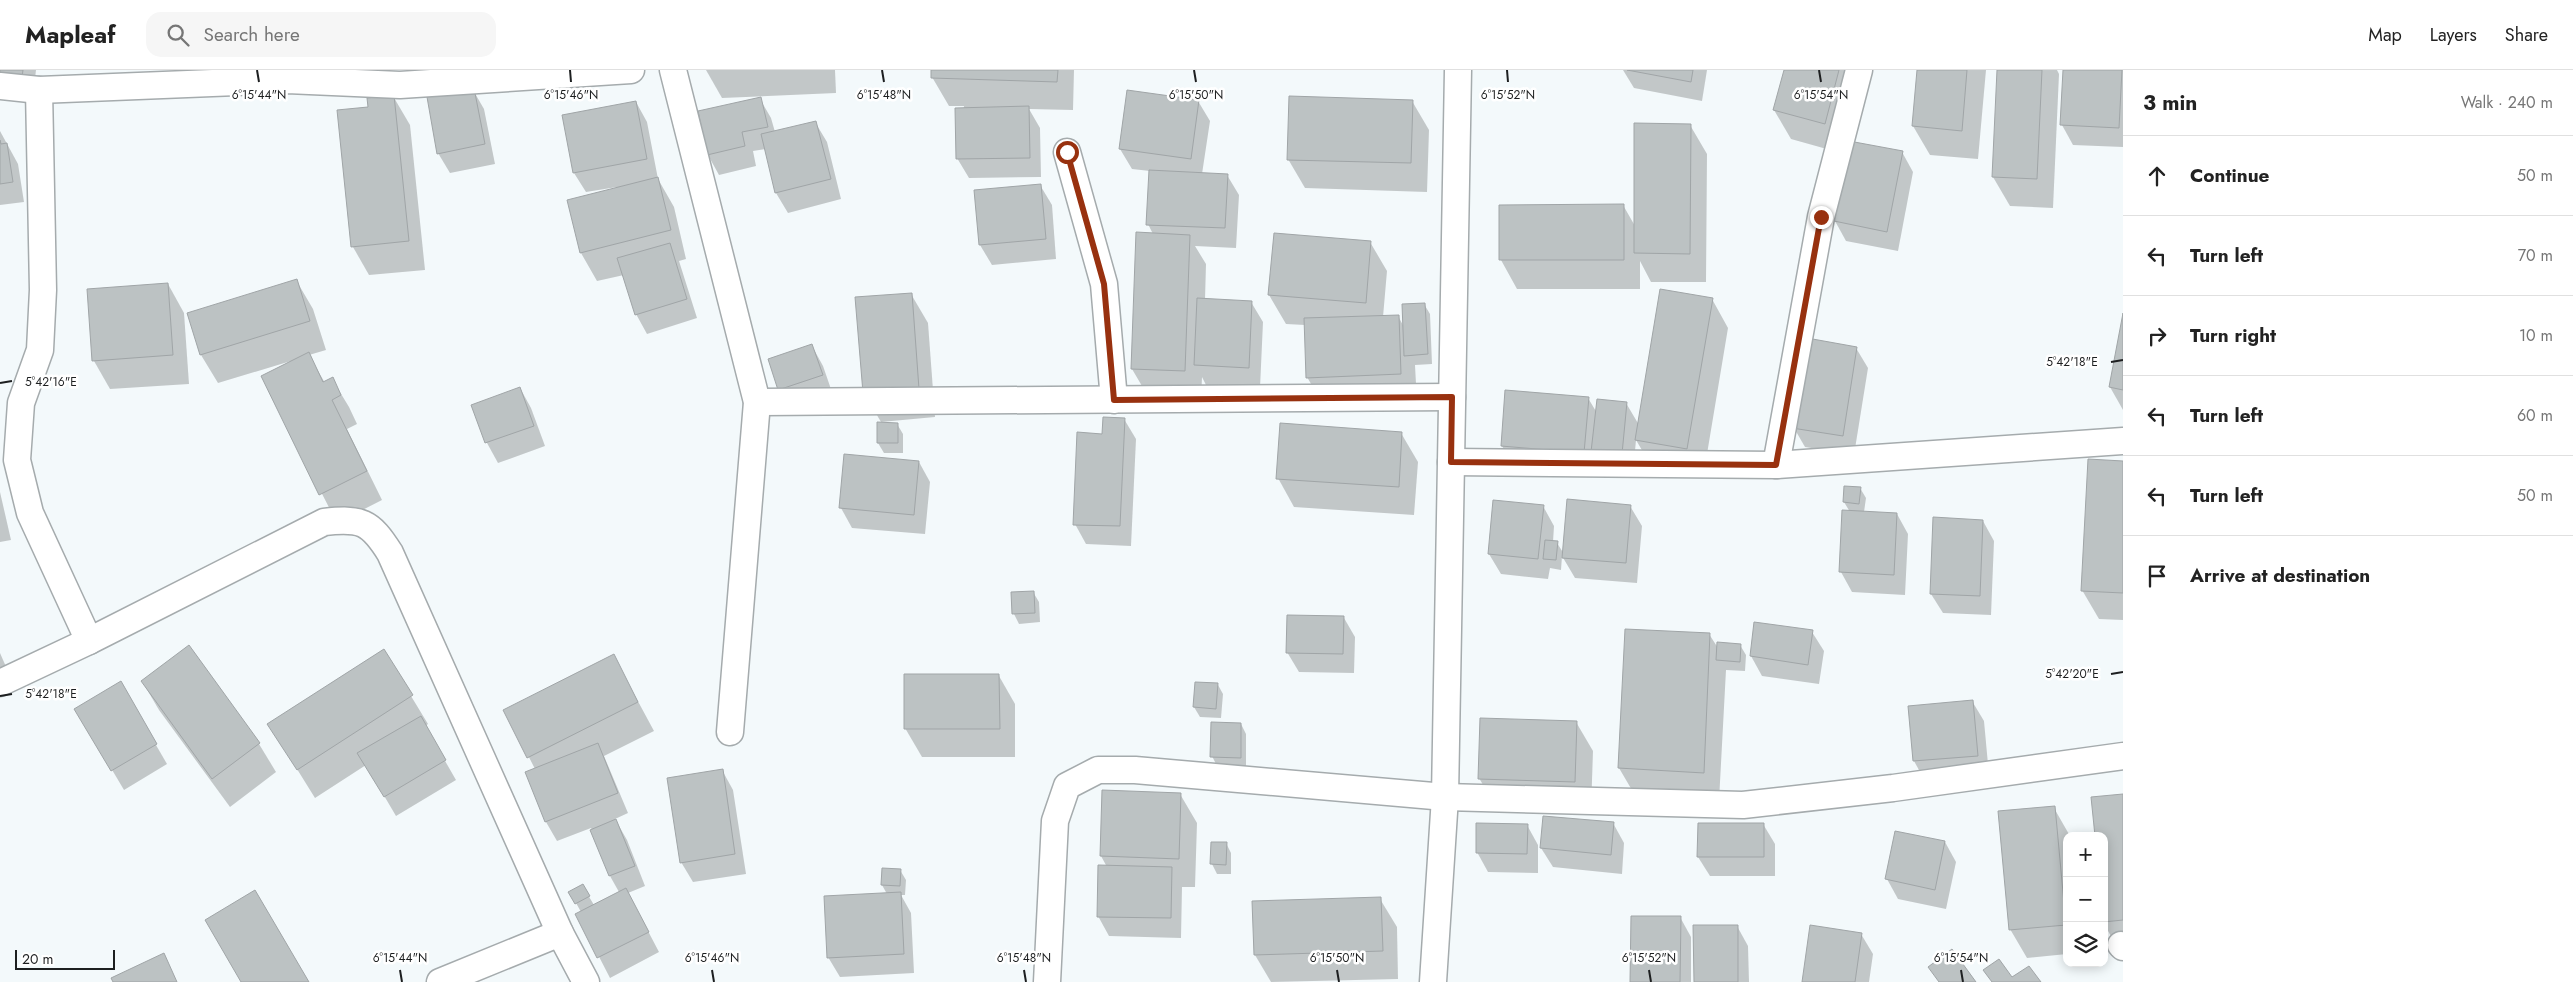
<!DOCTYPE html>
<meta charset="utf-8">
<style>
body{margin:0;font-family:Jost,sans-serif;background:#f6f6f6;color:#222}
.controls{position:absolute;right:15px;bottom:15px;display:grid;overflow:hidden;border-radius:10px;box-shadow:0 2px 12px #0003}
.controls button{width:45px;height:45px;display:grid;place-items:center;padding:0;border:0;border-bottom:1px solid #e0e0e0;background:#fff;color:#222;font:25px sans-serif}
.scale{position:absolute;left:15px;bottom:12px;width:100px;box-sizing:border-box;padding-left:5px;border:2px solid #1d1f20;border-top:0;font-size:14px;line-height:18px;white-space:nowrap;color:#1d1f20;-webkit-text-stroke:4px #fff;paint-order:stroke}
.stop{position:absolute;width:15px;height:15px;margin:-11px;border:4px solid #98310f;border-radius:50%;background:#fff}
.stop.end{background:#98310f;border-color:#fff;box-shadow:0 1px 5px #0008}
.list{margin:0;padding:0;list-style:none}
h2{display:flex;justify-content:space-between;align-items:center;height:65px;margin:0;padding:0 20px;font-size:21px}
h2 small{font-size:16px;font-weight:400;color:#767676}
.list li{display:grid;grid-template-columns:32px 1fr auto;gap:15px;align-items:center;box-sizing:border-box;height:80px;padding:0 20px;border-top:1px solid #e0e0e0}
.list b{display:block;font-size:19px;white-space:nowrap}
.list em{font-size:16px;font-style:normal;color:#767676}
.icon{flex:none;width:28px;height:28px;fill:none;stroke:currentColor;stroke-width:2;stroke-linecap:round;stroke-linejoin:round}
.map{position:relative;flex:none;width:2123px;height:912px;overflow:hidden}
header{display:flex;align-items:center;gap:30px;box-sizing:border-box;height:70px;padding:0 25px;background:#fff;border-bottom:1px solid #e0e0e0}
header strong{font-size:24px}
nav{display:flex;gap:28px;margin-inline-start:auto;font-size:18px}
.search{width:350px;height:45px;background:#f6f6f6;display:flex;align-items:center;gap:12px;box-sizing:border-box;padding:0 18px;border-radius:15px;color:#767676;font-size:19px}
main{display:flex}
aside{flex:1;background:#fff}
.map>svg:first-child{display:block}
.shadow{fill:#0003}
.building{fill:#bcc2c3;stroke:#a0a5a7}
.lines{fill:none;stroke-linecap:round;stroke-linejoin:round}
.street-casing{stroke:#a5abad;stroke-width:29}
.street{stroke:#fff;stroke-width:26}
.route{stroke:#98310f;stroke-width:6}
.ticks{fill:none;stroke:#1d1f20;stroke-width:2}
.ticks-label{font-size:12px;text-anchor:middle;fill:#1d1f20;stroke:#fff;stroke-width:5;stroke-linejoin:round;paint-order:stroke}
</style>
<header>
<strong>Mapleaf</strong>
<div class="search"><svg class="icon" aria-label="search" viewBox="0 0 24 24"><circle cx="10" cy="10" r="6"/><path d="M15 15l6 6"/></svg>Search here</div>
<nav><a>Map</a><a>Layers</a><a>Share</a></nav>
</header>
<main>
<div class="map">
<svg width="2123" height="912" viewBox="0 0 2123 912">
<rect width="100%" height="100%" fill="#f3f9fb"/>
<g class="shadow">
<polygon points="0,0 36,0 33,26"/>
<polygon points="706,0 835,0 836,23 722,28"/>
<polygon points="933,0 1074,0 1073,40 1029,39 1040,58 1041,107 969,108 957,88 964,36 949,36 932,7"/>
<polygon points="1623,0 1707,0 1702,31 1634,18"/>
<polygon points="1785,0 1863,0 1841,83 1791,69 1774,40"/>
<polygon points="1918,0 1986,0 1978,89 1930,85 1913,56"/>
<polygon points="1999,0 2057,0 2059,4 2053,138 2010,136 1993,107"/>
<polygon points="2064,0 2123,0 2123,77 2073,75 2062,55"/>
<polygon points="473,20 484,39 495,94 450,103 438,83"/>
<polygon points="393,26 410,55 425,200 369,205 353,177 369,38"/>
<polygon points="760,29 771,48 775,62 815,52 827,72 841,129 788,143 776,123 766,79 753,81 756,96 719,105 708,85 699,42"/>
<polygon points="1198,31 1210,51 1202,104 1227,105 1239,125 1236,178 1195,176 1206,194 1205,230 1251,232 1263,252 1260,318 1206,315 1202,307 1201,329 1149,328 1132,299 1137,164 1153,164 1148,154 1150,101 1132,99 1120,79"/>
<polygon points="1412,31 1429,60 1427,122 1305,118 1288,89"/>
<polygon points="636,32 647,52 658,109 674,137 686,189 679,191 697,248 647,264 636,244 624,205 597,211 581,183 617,117 586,122 574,103"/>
<polygon points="1690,55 1707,84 1706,212 1651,212 1640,191 1640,219 1517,219 1501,190 1500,136 1623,135 1635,156"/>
<polygon points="0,61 18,94 24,132 0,135"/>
<polygon points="1902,82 1913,102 1898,181 1846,171 1835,151"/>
<polygon points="1040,115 1052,135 1056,189 992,195 980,175 976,121"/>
<polygon points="1370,172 1387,201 1383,247 1398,246 1404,257 1424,234 1430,244 1432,294 1415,295 1417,333 1324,336 1307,307 1305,255 1286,254 1269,225"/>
<polygon points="296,210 313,239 326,280 309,285 325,313 332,309 349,337 357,354 347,359 382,430 337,453 262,307 291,291 218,313 201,285 189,244"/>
<polygon points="168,214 184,243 189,314 110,319 94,291"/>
<polygon points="911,224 928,253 935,347 881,352 864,323"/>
<polygon points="1712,229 1728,258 1703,408 1653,399 1636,370 1633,403 1513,396 1502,376 1506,321 1588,328 1597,343 1626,333 1639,355"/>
<polygon points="2123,250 2123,340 2110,317"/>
<polygon points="812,276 823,296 833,325 780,320"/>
<polygon points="1856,278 1868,298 1854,385 1805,377 1794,358"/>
<polygon points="520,318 531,338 545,376 498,393 487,373 473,335"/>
<polygon points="1124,349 1136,369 1131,476 1086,474 1075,454 1103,365"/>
<polygon points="878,353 897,354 903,364 903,383 884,383 878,373"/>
<polygon points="1401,363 1418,392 1414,445 1294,437 1278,408"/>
<polygon points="919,392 930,412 925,464 852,458 841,438"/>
<polygon points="2123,393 2123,550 2099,549 2082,520"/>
<polygon points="1845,417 1860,418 1866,428 1864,442 1897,444 1908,464 1905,525 1852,522 1841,502 1850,442 1844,432"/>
<polygon points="0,422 11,470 0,472"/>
<polygon points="1543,436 1554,456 1553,472 1557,473 1564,484 1630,436 1642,456 1637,513 1575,508 1562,486 1561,500 1550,498 1548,509 1501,504 1489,484"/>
<polygon points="1983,451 1994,471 1991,545 1943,543 1931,524"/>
<polygon points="1033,522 1039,532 1040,552 1019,554 1014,544 1012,523"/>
<polygon points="1344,548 1355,567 1354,603 1299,602 1287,582"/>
<polygon points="1812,562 1824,581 1819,614 1762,606 1751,586"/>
<polygon points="1709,564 1718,578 1740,575 1746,585 1745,601 1726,600 1719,731 1636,727 1619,698"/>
<polygon points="188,577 259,674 276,702 230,737 159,640 142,611"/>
<polygon points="383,580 428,654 425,656 456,710 396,746 366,695 315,728 269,654"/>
<polygon points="0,583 7,599 0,601"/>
<polygon points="613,585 654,661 604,686 628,743 615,749 627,770 645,816 628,823 659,882 610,908 577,844 581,842 570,822 588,825 594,835 619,822 610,806 591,758 557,771 546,752 527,703 535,699 505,640"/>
<polygon points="999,606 1015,634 1015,687 922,687 905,658"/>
<polygon points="120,613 167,694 124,720 76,639"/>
<polygon points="1218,615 1223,624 1221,648 1200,647 1194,637"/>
<polygon points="1972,631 1984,651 1989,705 1925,711 1914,691 1909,637"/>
<polygon points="1576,652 1593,681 1591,740 1496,737 1479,708"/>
<polygon points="1241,654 1246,664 1246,697 1217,696 1212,686"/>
<polygon points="722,700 733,720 746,804 693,812 681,792"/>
<polygon points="1180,724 1197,753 1195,817 1182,817 1181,868 1109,866 1098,846 1107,797 1101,786"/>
<polygon points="2123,725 2123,880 2119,880 2104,854 2104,766"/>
<polygon points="2054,738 2070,766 2067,766 2067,884 2027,888 2010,859"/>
<polygon points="1613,753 1624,773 1622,804 1553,797 1541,778"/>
<polygon points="1763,754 1775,774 1775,806 1710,806 1698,787"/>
<polygon points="1527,755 1538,775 1538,803 1488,802 1477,782"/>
<polygon points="1945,772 1956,792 1946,839 1898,829 1887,809"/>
<polygon points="1226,773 1231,783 1231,804 1217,804 1212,794"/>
<polygon points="900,800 906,810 905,825 901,825 911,843 914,903 840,907 828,887 887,824 882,815"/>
<polygon points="1380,829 1397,857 1398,909 1271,912 1255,885"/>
<polygon points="1680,847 1691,867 1691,912 1632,912"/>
<polygon points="1737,856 1748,876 1749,912 1695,912"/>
<polygon points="1861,864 1873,884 1869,912 1803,912"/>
</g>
<g class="building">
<polygon points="0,0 23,0 22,7 0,4"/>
<polygon points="931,0 1058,0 1057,12 931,8"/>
<polygon points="1627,0 1693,0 1691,12"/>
<polygon points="1784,0 1839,0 1825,54 1773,40"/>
<polygon points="1917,0 1967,0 1962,61 1912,56"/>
<polygon points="1997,0 2042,0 2037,109 1992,107"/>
<polygon points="2063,0 2122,0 2119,58 2060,55"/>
<polygon points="474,18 485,74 437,84 427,27"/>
<polygon points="1127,20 1199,30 1191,89 1119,79"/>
<polygon points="394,25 409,171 351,177 337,40 368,37 367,28"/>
<polygon points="1289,26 1413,30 1411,93 1287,90"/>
<polygon points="761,27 768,57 742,62 745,76 707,85 698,41"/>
<polygon points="636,31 647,89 573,103 562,45"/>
<polygon points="1029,36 1030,88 956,89 955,38"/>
<polygon points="816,51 831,109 775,123 761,64"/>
<polygon points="1634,53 1691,54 1690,184 1634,183"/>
<polygon points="0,70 1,74 7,73 13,112 0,114"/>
<polygon points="1849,71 1903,81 1887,162 1834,151"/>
<polygon points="1149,100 1228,104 1225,158 1146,155"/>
<polygon points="658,107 671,160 580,183 567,130"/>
<polygon points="1041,114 1046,169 979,175 974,120"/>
<polygon points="1624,134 1624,190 1499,190 1499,135"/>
<polygon points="1136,162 1190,165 1185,301 1131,299"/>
<polygon points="1274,163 1371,171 1366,233 1268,225"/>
<polygon points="670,173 687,229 635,245 617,188"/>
<polygon points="297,209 310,251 200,285 187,243"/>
<polygon points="168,213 173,285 92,291 87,219"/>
<polygon points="1660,219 1713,228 1687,379 1635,370"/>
<polygon points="912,223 919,319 863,323 855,227"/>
<polygon points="1197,228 1252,231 1249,298 1194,295"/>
<polygon points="1425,233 1428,284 1404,286 1402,234"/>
<polygon points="2123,243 2123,320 2109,317"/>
<polygon points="1399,245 1401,304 1306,308 1304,248"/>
<polygon points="1807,268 1857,277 1843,366 1792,358"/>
<polygon points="812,274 823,305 778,320 768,289"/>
<polygon points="309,282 323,312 333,307 341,325 332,330 367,401 319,425 261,306"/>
<polygon points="520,317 534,356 485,373 471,335"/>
<polygon points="1505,320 1589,327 1584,383 1501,376"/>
<polygon points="1597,329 1627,332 1622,384 1591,382"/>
<polygon points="1103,347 1125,348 1120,456 1073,455 1077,362 1102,364"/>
<polygon points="877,352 898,353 898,373 877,373"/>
<polygon points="1280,353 1402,362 1399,417 1276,409"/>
<polygon points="844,384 919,391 914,445 839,438"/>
<polygon points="2088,389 2123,391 2123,523 2081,521"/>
<polygon points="1844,416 1861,417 1859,434 1843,432"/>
<polygon points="1567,429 1631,435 1626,493 1562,488"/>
<polygon points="1493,430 1544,435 1538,489 1488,484"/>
<polygon points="1842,440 1897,443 1894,505 1839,502"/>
<polygon points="1933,447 1983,450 1980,526 1930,524"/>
<polygon points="1545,470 1558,471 1556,490 1543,489"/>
<polygon points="1034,521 1035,543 1012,544 1011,522"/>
<polygon points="1287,545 1344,546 1343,584 1286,583"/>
<polygon points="1754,552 1813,560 1808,595 1750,586"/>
<polygon points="1625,559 1710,563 1704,703 1618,698"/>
<polygon points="1717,572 1741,574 1740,592 1716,590"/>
<polygon points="189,575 260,673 212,709 141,611"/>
<polygon points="384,579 413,625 297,700 267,654"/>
<polygon points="614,584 638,632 527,688 503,640"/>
<polygon points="904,604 999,604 1000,659 904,659"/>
<polygon points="121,611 157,674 111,701 74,639"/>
<polygon points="1195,612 1218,613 1216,639 1193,637"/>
<polygon points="1973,630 1978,686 1913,691 1908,636"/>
<polygon points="421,646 446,690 384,727 357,683"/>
<polygon points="1480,648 1577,651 1575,712 1478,709"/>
<polygon points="1211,652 1241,653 1241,688 1210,687"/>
<polygon points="598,673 618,723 545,752 525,702"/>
<polygon points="723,699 735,784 680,793 667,708"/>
<polygon points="1102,720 1181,723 1179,789 1100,786"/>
<polygon points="2123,724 2123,850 2104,852 2104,766 2095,766 2091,727"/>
<polygon points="2055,736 2066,855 2009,860 1998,741"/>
<polygon points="1543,746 1614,752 1611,785 1540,778"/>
<polygon points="616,749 635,796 609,806 590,760"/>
<polygon points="1476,753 1528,754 1527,784 1476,783"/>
<polygon points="1698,753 1764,753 1764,787 1697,787"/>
<polygon points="1895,761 1945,771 1935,820 1885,809"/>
<polygon points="1211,772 1227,772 1226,795 1210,794"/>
<polygon points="1098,795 1172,797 1171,848 1097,847"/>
<polygon points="882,798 901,799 900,816 881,815"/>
<polygon points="583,814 590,826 575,834 568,822"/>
<polygon points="626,818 649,862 597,888 575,844"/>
<polygon points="255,820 309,912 241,912 205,850"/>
<polygon points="901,822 904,884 827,888 824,826"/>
<polygon points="1381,827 1383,881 1254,885 1252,831"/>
<polygon points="1631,846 1681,846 1680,912 1630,912"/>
<polygon points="1693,855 1738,855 1738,912 1694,912"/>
<polygon points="1810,855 1862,863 1855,912 1802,912"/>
<polygon points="1952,879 1976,912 1939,912 1928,897"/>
<polygon points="164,883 177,912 113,912 111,908"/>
<polygon points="1999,889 2012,907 2029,896 2041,912 1992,912 1983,900"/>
</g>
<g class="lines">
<g class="street-casing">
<g id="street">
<polyline points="673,0 757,332 730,662"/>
<polyline points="0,16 39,20 287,10 400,15 631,0"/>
<polyline points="39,20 43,220 40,280 21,333 17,390 30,443 89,571"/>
<polyline points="1067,82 1104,214 1114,330"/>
<polyline points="757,332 1452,327"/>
<polyline points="1451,392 1776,395 2123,371"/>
<polyline points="1776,395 1821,147 1859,0"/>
<path d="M0 613 89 571 324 452C361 448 370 451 390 483L560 863 586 912"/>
<polyline points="2121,875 2123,877"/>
<polyline points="440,912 560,863"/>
<polyline points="1047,912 1055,751 1067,716 1098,700 1135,700 1445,727 1743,735 1893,718 2123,686"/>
<polyline points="1433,912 1445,727 1458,0"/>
</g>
</g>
<use href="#street" class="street"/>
</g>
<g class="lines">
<polyline class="route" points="1067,82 1104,214 1114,330 1452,327 1451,392 1776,395 1821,147"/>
</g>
<path class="ticks" d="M257 0 259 12M570 0 571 12M882 0 884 12M1194 0 1196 12M1507 0 1508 12M1819 0 1821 12M2111 292 2123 290M0 313 12 311M2111 604 2123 602M0 626 12 624M400 900 402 912M712 900 714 912M1024 900 1026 912M1337 900 1339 912M1649 900 1651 912M1961 900 1963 912"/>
<g class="ticks-label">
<text x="259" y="29">6°15'44"N</text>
<text x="571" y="29">6°15'46"N</text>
<text x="884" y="29">6°15'48"N</text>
<text x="1196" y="29">6°15'50"N</text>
<text x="1508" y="29">6°15'52"N</text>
<text x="1821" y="29">6°15'54"N</text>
<text x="2072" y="296">5°42'18"E</text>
<text x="51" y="316">5°42'16"E</text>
<text x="2072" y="608">5°42'20"E</text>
<text x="51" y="628">5°42'18"E</text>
<text x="400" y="892">6°15'44"N</text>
<text x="712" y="892">6°15'46"N</text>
<text x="1024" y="892">6°15'48"N</text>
<text x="1337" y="892">6°15'50"N</text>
<text x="1649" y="892">6°15'52"N</text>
<text x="1961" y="892">6°15'54"N</text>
</g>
</svg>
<div class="controls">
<button>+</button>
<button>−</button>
<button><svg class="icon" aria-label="layers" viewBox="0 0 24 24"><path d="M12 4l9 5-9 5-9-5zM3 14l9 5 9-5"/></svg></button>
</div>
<div class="scale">20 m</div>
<div class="stop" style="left:1067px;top:82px"></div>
<div class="stop end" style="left:1821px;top:147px"></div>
</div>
<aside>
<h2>3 min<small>Walk · 240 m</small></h2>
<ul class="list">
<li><svg class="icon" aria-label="ahead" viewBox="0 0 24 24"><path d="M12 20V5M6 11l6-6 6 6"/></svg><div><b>Continue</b></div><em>50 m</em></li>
<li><svg class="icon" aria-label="left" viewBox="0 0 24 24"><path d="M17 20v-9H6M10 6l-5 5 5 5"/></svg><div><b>Turn left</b></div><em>70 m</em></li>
<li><svg class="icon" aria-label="right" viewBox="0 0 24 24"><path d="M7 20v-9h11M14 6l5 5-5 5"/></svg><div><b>Turn right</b></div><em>10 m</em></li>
<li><svg class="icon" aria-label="left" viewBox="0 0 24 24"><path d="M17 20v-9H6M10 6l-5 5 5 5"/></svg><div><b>Turn left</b></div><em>60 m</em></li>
<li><svg class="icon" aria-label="left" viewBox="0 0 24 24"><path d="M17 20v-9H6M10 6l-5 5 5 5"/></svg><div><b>Turn left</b></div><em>50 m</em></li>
<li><svg class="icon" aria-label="arrive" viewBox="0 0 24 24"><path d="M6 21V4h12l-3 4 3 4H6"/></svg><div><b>Arrive at destination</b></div></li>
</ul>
</aside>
</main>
